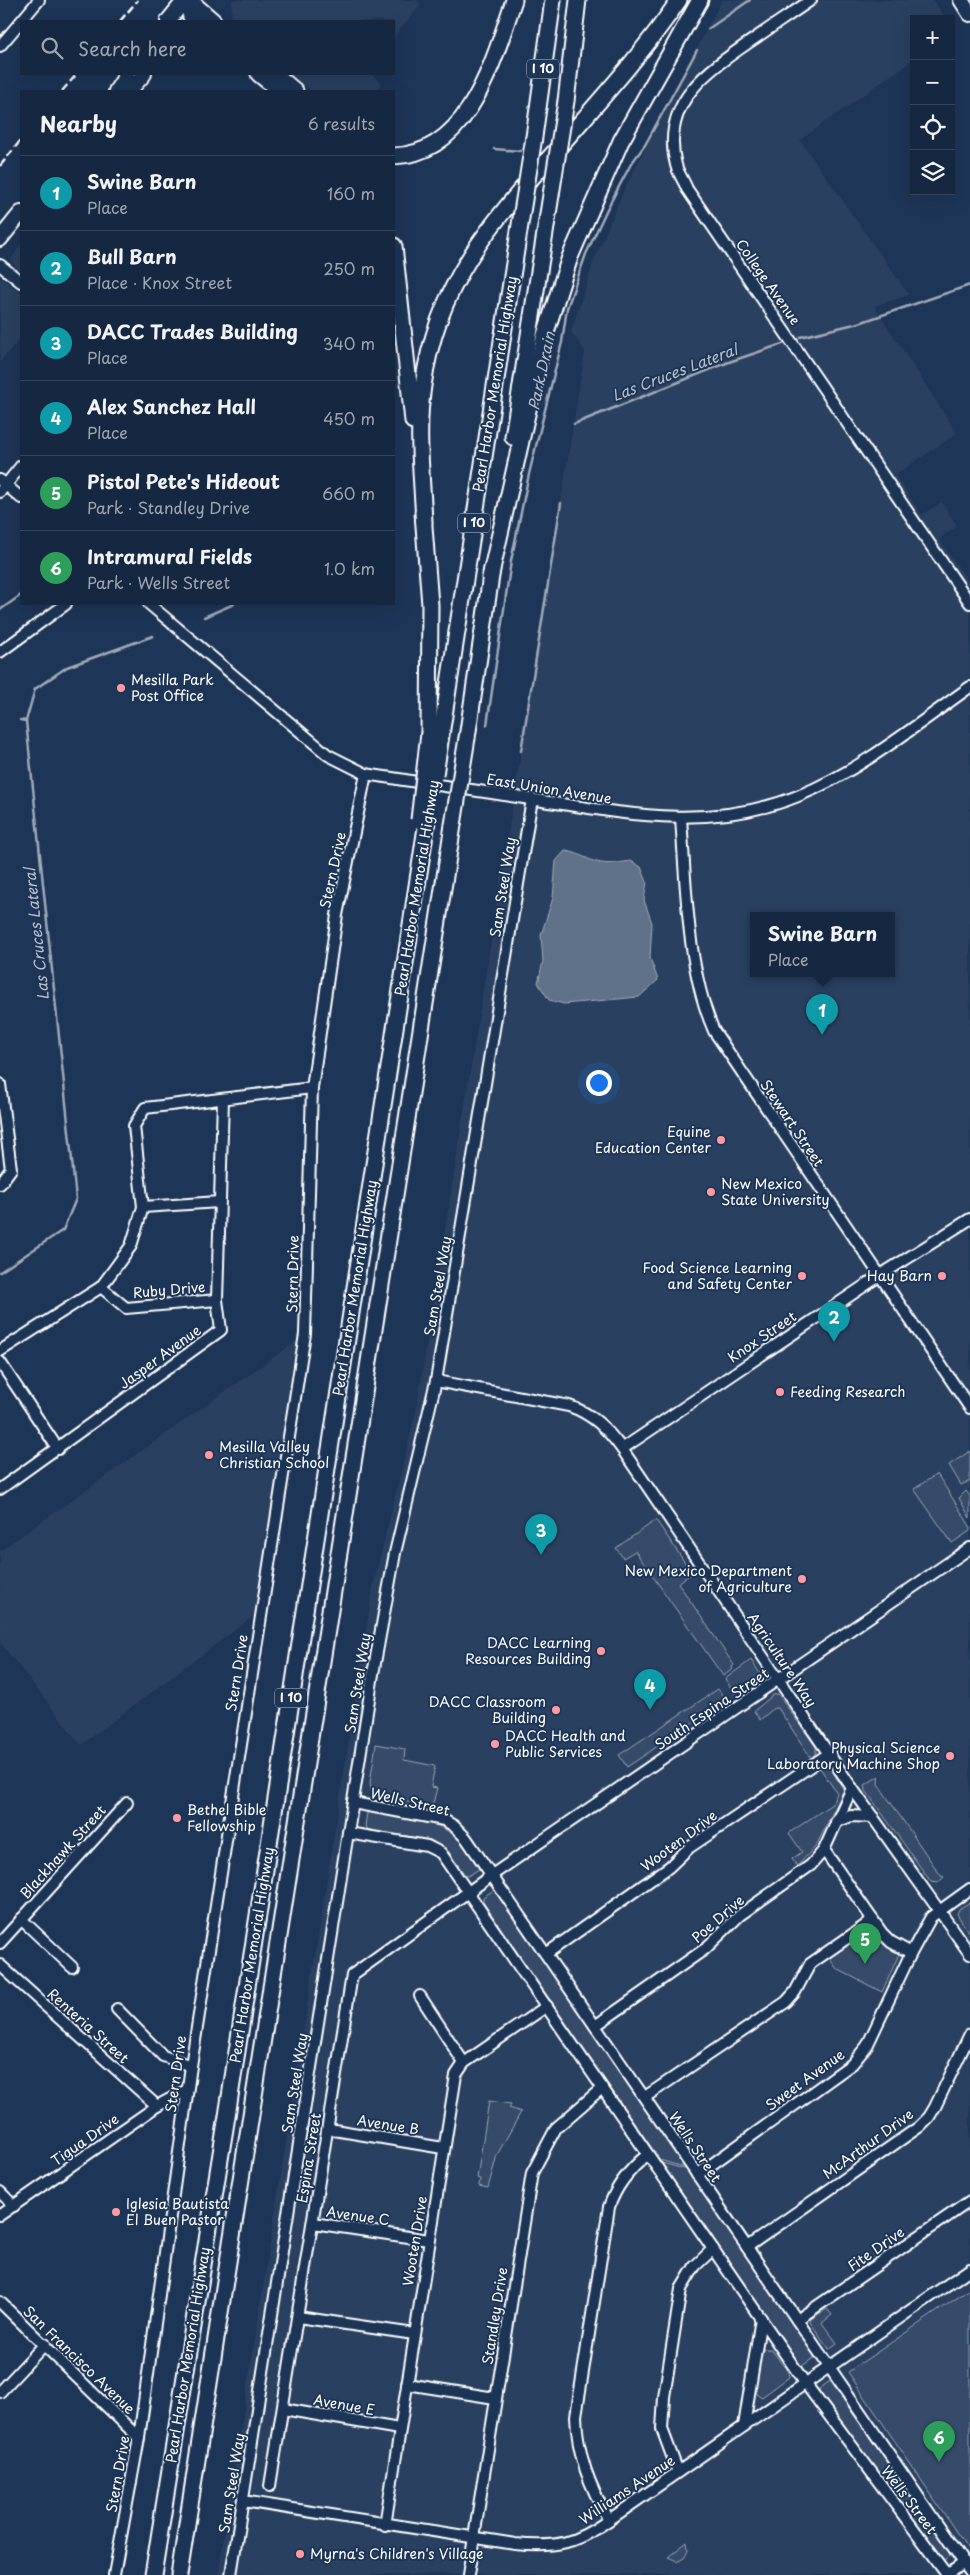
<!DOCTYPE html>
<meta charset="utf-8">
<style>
body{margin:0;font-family:"Playpen Sans",sans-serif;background:#23344c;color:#f1f3f6}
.controls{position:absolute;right:15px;top:15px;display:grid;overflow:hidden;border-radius:0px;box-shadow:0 5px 20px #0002}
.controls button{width:45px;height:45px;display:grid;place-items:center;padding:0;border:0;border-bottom:1px solid #35445a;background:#162841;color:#f1f3f6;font:25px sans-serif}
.you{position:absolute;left:598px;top:1082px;width:18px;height:18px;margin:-12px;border:4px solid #fff;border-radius:50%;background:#1a73e8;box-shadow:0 0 0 8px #1a73e833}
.badge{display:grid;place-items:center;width:32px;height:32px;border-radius:50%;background:#ff9aa2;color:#fff;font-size:16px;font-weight:700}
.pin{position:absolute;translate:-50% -41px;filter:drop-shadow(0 1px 2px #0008)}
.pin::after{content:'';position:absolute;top:26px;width:18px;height:15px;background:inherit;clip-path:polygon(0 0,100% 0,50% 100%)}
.popup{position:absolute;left:750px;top:912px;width:145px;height:65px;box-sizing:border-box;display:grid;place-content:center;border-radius:0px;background:#162841;filter:drop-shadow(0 1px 4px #0005);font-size:16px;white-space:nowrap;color:#9ea6b1}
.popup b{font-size:19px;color:#f1f3f6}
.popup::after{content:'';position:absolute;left:50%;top:100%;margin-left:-10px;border:10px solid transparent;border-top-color:#162841}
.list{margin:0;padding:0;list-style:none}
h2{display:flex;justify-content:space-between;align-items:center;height:65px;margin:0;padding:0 20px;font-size:21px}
h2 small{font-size:16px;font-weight:400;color:#9ea6b1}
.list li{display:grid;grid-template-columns:32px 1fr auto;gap:15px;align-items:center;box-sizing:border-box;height:75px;padding:0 20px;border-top:1px solid #35445a}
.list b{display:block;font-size:19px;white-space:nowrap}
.list p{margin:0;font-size:16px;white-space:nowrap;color:#9ea6b1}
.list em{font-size:16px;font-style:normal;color:#9ea6b1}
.icon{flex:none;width:28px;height:28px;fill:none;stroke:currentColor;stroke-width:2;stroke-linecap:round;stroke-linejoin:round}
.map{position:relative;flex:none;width:970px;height:2575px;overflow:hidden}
.search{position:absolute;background:#162841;box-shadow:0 5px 20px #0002;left:20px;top:20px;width:375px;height:55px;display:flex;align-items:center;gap:12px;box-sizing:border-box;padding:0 18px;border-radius:0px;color:#9ea6b1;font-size:19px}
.panel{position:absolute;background:#162841;box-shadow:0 5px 20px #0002;left:20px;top:90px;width:375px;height:515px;border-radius:0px}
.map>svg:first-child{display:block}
.built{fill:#2a4161;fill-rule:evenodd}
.green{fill:#364b69;stroke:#9aa5b4}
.water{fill:#617289;stroke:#a0aab8}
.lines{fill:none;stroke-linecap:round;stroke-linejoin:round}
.stream{stroke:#a0aab8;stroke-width:2.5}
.minor-casing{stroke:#fff;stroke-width:14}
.major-casing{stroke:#fff;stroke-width:18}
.highway-casing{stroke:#fff;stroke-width:19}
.minor{stroke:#1d3557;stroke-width:10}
.major{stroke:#1d3557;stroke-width:14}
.highway{stroke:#1d3557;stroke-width:15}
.rail{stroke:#fff;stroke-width:2.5;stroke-dasharray:8 4;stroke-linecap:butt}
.highway-bridge-casing{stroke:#fff;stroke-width:19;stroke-linecap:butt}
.highway-bridge{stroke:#1d3557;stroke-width:15}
.poi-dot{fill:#ff9aa2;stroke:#1d3557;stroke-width:2}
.labels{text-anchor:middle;stroke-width:4;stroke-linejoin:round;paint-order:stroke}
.shield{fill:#1d3557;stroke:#bbc2cd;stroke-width:1}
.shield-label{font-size:12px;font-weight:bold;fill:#fff}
.street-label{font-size:14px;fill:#fff;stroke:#1d3557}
.poi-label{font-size:14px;fill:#fff;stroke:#1d3557;text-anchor:start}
.water-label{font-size:15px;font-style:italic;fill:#b8c0ca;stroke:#1d3557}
</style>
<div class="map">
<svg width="970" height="2575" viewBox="0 0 970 2575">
<rect width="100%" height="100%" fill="#1d3557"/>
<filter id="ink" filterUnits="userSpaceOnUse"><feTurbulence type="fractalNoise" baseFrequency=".02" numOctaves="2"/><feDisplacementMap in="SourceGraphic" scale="10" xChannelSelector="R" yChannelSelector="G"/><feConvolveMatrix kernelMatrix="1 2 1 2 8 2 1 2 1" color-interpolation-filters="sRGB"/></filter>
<g filter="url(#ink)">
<g class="built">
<polygon points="232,0 417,0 421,5 394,36 394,21 231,21"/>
<path d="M722 0H933L946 19H914V59L800 140 909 295 874 306 957 433 895 475 922 515 942 502 957 526 939 539 970 584V2575H218L373 1586 416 1411 585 351 571 332 595 258 624 190ZM753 916H891V974H753Z"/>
<polygon points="290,74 371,74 382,83 375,91 311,91"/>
<polygon points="21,244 21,272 13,264 12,258"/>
<polygon points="0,277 21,293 21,337 0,362"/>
<polygon points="298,1340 256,1614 81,1745 0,1642 0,1551"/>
</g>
<g class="green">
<polygon points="970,1451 970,1481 961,1485 949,1465"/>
<polygon points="937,1474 970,1526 970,1531 952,1543 914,1489"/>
<polygon points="966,1491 970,1496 970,1518 959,1498"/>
<polygon points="656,1520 692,1573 678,1583 734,1665 732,1667 733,1669 723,1676 635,1551 623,1558 616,1548"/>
<polygon points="751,1660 761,1675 735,1694 725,1679"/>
<polygon points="718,1689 726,1700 627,1767 619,1755"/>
<polygon points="778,1694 816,1747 816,1753 811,1758 778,1708 774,1708 760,1720 754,1711 773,1695"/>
<polygon points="376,1744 405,1749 404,1760 435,1766 431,1787 437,1788 432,1807 377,1796 371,1791 370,1783"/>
<polygon points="823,1765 829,1766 844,1790 816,1846 797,1866 792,1859 802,1852 789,1833 832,1804 837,1793 820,1768"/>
<polygon points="879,1776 878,1784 941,1876 944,1877 938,1883 931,1882 866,1791 865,1785"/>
<path d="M373 1812C412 1820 445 1817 469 1852 473 1857 477 1862 479 1869L468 1876 465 1875 449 1852 431 1840 369 1830 365 1826 367 1813Z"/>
<polygon points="494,1890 497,1891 686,2168 660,2160 483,1902 483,1897"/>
<polygon points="970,1902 970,1935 957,1914 959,1909"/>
<polygon points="867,1932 871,1932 880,1942 899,1954 882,1992 837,1969 829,1958"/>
<polygon points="489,2101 511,2104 509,2108 521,2112 497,2155 488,2188 479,2186 480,2179 477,2178"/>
<polygon points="662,2163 688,2170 815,2357 802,2366 799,2363"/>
<polygon points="970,2289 970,2552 848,2372"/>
<polygon points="827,2309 832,2315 822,2323 837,2343 829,2349 810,2322 811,2319"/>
<path d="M764 2349H771L788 2372 789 2377 762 2397 757 2394C753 2385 757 2356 764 2349Z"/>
<polygon points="830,2381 952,2555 945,2560 820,2393 819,2389"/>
<polygon points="687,2542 688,2550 684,2557 677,2561 668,2557"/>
</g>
<path class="water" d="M565 851C576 852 581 856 591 860 604 866 617 863 631 861L641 867 647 882 644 900 652 923 650 958 658 980 639 997 564 1004 549 1000 538 983 543 961 541 935 553 898 556 861Z"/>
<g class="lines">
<g class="stream">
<polyline points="708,29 750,0"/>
<polyline points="494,149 520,151"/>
<polyline points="800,337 859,323 970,285"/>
<polyline points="574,424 729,362 785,343"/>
<polyline points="0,610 21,595"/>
<polyline points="204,617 234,604"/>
<polyline points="20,720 26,721"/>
<polyline points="487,725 511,561 529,474 562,342 567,308 586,254 607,209 631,164 645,145 697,50"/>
<polyline points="521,751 561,503"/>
<polyline points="0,1272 63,1230 76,1199 26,721 35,689 67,667 153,636"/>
</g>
<g class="minor-casing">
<g id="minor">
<path d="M811 0C791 14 771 27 751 41 707 71 660 103 676 165 678 173 684 181 687 189L970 603"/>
<polyline points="0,46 39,0"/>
<polyline points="0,265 21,282"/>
<polyline points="0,480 21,498"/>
<polyline points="0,492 21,466"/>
<path d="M149 604 328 755 366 774C421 783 475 790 530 799 621 813 709 832 798 796 861 770 915 726 970 687"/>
<polyline points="0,652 66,604"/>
<path d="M681 818C686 885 687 970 714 1031L970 1408"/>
<polyline points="0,1084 11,1169 0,1184"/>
<polyline points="143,1207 219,1202"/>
<polyline points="101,1287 126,1308 217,1300"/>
<polyline points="0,1351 101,1287 131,1246 143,1207 134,1126 145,1108 312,1088"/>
<polyline points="0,1362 58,1449"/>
<path d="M436 1381 569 1406C593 1414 607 1429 622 1449L852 1788 970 1954"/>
<polyline points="622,1449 879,1276 970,1219"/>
<polyline points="0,1489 221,1330 217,1300 223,1099"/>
<polyline points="353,1803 444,1820 454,1826 466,1838 970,2572"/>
<polyline points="836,1822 851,1816 873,1817"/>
<polyline points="348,1833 427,1846 441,1853 805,2383 948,2575"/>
<polyline points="824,1850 882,1933 891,1942 911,1953"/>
<polyline points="21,1919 72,1967"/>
<polyline points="0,1943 127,1803"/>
<polyline points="546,1954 669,1867 690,1847 830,1753"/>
<polyline points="0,1965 157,2106"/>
<polyline points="420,1996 464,2063"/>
<polyline points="117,2009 163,2056 191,2066"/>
<polyline points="595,2026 705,1949 740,1915 811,1865 824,1850 852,1788"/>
<polyline points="645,2097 786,2002 795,1992 810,1964 873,1920"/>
<polyline points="328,2129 443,2148"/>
<polyline points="697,2175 852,2064 867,2046 911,1953 931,1917 970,1889"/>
<polyline points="0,2192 14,2206"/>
<polyline points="0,2215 157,2106 187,2090"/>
<polyline points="313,2223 429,2240"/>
<polyline points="747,2247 919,2127 929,2117 935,2107 970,2034"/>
<polyline points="0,2302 139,2438"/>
<polyline points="298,2317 414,2334"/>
<polyline points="797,2320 970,2201"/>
<polyline points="407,2384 495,2398"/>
<polyline points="0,2392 45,2344"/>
<polyline points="283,2409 399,2429"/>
<polyline points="744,2426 761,2318"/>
<polyline points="678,2472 662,2429 664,2397 681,2289 695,2266 713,2249"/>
<polyline points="270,2486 352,1975 492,1875 970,1548"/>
<path d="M243 2501 515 2544C556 2548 575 2544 609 2520L970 2269"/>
<path d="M609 2520C590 2487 577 2455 576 2416L609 2207C616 2186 630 2169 647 2155"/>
<polyline points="385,2525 456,2075 464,2063 547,2006"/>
<polyline points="114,2575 139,2438 191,2066 305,1334 312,1088 337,915 366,774"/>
<polyline points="231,2575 373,1674 395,1553 436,1381 532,799"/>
<polyline points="468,2575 532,2173 556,2128 602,2088"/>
<polyline points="947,2575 964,2563"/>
</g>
</g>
<g class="major-casing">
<g id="major">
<polyline points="961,0 970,14"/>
<polyline points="168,21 185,0"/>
<polyline points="116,91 127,74"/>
<polyline points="129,91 144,74"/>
<polyline points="0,239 21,213"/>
</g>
</g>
<g class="highway-casing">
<g id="highway">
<polyline points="187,0 191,17 196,21"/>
<polyline points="189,0 213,21"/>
<polyline points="259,74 280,91"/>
<polyline points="275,74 295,91"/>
<polyline points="566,101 578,0"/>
<polyline points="534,137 553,0"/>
<path d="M394 156C470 154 494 58 514 0"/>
<polyline points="394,246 413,421"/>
<polyline points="513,437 551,195"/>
<polyline points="423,513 430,605 429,733"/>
<path d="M424 522C422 477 416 430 423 386 437 282 492 222 559 147 601 99 643 53 679 0"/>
<polyline points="490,578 545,335 570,257 621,141 700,0"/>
<polyline points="441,735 519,231"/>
<polyline points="467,738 492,569"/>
<polyline points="153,2575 227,2116 427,821"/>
<polyline points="179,2575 453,825"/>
</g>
</g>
<use href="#minor" class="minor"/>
<use href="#major" class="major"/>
<use href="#highway" class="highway"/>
<g class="rail">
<polyline points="120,21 138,0"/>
<polyline points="62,91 77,74"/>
<polyline points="0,166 21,140"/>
</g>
<g class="highway-bridge-casing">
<g id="highway-bridge">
<polyline points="551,195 566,101"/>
<polyline points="519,231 534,137"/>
<polyline points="435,775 441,735"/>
<polyline points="419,820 429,733"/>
<polyline points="453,825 467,738"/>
</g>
</g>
<use href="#highway-bridge" class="highway-bridge"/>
</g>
</g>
<g class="poi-dot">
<circle cx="121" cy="688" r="5"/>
<circle cx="721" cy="1140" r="5"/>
<circle cx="711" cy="1192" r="5"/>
<circle cx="802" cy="1276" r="5"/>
<circle cx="942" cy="1276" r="5"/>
<circle cx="780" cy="1392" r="5"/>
<circle cx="209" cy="1455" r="5"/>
<circle cx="802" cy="1579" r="5"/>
<circle cx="601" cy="1651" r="5"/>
<circle cx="556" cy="1710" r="5"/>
<circle cx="495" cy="1744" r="5"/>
<circle cx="950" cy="1756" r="5"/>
<circle cx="177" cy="1818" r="5"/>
<circle cx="116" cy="2212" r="5"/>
<circle cx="300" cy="2554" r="5"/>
</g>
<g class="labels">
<g class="shield">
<rect x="527" y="59.5" width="32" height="19" rx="4"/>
<rect x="458" y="513.5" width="32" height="19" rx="4"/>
<rect x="275" y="1688.5" width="32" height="19" rx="4"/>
</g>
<g class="shield-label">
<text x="543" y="73">I 10</text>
<text x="474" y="527">I 10</text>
<text x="291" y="1702">I 10</text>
</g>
<g class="street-label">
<text transform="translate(768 282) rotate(55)" y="5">College Avenue</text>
<text transform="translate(495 384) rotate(-81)" y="5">Pearl Harbor Memorial Highway</text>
<text transform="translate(549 789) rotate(9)" y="5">East Union Avenue</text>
<text transform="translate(333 870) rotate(-78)" y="5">Stern Drive</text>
<text transform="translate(503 887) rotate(-81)" y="5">Sam Steel Way</text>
<text transform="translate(417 888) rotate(-81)" y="5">Pearl Harbor Memorial Highway</text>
<text transform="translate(792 1123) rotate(56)" y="5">Stewart Street</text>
<text transform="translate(293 1274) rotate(-89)" y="5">Stern Drive</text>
<text transform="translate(438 1286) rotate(-80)" y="5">Sam Steel Way</text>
<text transform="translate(355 1288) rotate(-81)" y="5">Pearl Harbor Memorial Highway</text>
<text transform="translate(169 1290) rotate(-5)" y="5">Ruby Drive</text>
<text transform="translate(762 1337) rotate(-34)" y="5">Knox Street</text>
<text transform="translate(160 1357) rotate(-36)" y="5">Jasper Avenue</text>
<text transform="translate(782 1660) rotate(56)" y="5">Agriculture Way</text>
<text transform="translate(237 1673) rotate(-81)" y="5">Stern Drive</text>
<text transform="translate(358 1683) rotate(-81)" y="5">Sam Steel Way</text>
<text transform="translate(712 1709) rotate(-34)" y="5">South Espina Street</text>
<text transform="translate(410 1802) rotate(13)" y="5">Wells Street</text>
<text transform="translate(679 1841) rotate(-37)" y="5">Wooten Drive</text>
<text transform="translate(63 1852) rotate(-48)" y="5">Blackhawk Street</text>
<text transform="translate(718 1919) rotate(-41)" y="5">Poe Drive</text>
<text transform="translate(252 1955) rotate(-81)" y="5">Pearl Harbor Memorial Highway</text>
<text transform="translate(88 2026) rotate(42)" y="5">Renteria Street</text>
<text transform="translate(176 2074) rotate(-82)" y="5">Stern Drive</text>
<text transform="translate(805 2080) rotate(-36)" y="5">Sweet Avenue</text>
<text transform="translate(295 2083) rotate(-81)" y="5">Sam Steel Way</text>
<text transform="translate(388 2125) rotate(9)" y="5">Avenue B</text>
<text transform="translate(85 2140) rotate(-35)" y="5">Tigua Drive</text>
<text transform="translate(868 2144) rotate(-36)" y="5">McArthur Drive</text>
<text transform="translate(695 2147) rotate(56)" y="5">Wells Street</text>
<text transform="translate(309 2158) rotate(-81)" y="5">Espina Street</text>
<text transform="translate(358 2216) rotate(8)" y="5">Avenue C</text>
<text transform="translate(415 2241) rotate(-81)" y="5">Wooten Drive</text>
<text transform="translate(876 2249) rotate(-35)" y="5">Fite Drive</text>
<text transform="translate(495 2316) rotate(-81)" y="5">Standley Drive</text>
<text transform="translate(188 2355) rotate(-81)" y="5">Pearl Harbor Memorial Highway</text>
<text transform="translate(79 2360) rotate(44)" y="5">San Francisco Avenue</text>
<text transform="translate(344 2405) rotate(10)" y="5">Avenue E</text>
<text transform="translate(118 2474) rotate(-80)" y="5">Stern Drive</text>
<text transform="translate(232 2483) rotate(-81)" y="5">Sam Steel Way</text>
<text transform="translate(627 2490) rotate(-34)" y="5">Williams Avenue</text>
<text transform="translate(909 2500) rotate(53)" y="5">Wells Street</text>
</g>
<g class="poi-label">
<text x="131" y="685">Mesilla Park<tspan x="131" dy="16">Post Office</tspan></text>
<text x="711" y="1137" text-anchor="end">Equine<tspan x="711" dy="16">Education Center</tspan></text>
<text x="721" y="1189">New Mexico<tspan x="721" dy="16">State University</tspan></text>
<text x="792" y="1273" text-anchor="end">Food Science Learning<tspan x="792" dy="16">and Safety Center</tspan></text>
<text x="932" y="1281" text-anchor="end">Hay Barn</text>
<text x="790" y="1397">Feeding Research</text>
<text x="219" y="1452">Mesilla Valley<tspan x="219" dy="16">Christian School</tspan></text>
<text x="792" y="1576" text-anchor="end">New Mexico Department<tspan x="792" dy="16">of Agriculture</tspan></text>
<text x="591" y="1648" text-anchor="end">DACC Learning<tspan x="591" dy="16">Resources Building</tspan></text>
<text x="546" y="1707" text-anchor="end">DACC Classroom<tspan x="546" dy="16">Building</tspan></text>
<text x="505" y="1741">DACC Health and<tspan x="505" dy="16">Public Services</tspan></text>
<text x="940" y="1753" text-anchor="end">Physical Science<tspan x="940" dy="16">Laboratory Machine Shop</tspan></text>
<text x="187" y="1815">Bethel Bible<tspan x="187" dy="16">Fellowship</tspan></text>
<text x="126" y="2209">Iglesia Bautista<tspan x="126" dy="16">El Buen Pastor</tspan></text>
<text x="310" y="2559">Myrna's Children's Village</text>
</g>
<g class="water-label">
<text transform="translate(542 371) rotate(-78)" y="5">Park Drain</text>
<text transform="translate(675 373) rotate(-21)" y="5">Las Cruces Lateral</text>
<text transform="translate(37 934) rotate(-96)" y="5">Las Cruces Lateral</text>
</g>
</g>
</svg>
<div class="controls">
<button>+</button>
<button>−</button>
<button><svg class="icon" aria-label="locate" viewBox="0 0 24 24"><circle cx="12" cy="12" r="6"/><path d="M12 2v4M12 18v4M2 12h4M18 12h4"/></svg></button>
<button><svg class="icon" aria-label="layers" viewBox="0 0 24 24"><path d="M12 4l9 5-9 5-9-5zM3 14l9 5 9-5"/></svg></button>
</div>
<div class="you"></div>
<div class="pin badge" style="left:822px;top:1035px;background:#0f9aa8">1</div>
<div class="popup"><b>Swine Barn</b>Place</div>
<div class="pin badge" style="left:834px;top:1342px;background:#0f9aa8">2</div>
<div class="pin badge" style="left:541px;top:1555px;background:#0f9aa8">3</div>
<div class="pin badge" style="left:650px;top:1710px;background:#0f9aa8">4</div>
<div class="pin badge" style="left:865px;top:1964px;background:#2e9e5b">5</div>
<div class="pin badge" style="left:939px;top:2462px;background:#2e9e5b">6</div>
<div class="search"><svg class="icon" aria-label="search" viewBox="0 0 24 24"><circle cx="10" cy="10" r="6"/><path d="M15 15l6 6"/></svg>Search here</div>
<section class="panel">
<h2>Nearby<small>6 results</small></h2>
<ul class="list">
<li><span class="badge" style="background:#0f9aa8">1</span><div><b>Swine Barn</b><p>Place</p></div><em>160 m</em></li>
<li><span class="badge" style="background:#0f9aa8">2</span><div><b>Bull Barn</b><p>Place · Knox Street</p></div><em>250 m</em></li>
<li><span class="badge" style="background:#0f9aa8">3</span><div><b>DACC Trades Building</b><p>Place</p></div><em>340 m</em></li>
<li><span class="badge" style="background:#0f9aa8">4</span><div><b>Alex Sanchez Hall</b><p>Place</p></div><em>450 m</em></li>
<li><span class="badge" style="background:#2e9e5b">5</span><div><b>Pistol Pete's Hideout</b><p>Park · Standley Drive</p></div><em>660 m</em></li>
<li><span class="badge" style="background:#2e9e5b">6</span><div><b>Intramural Fields</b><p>Park · Wells Street</p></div><em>1.0 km</em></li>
</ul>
</section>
</div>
